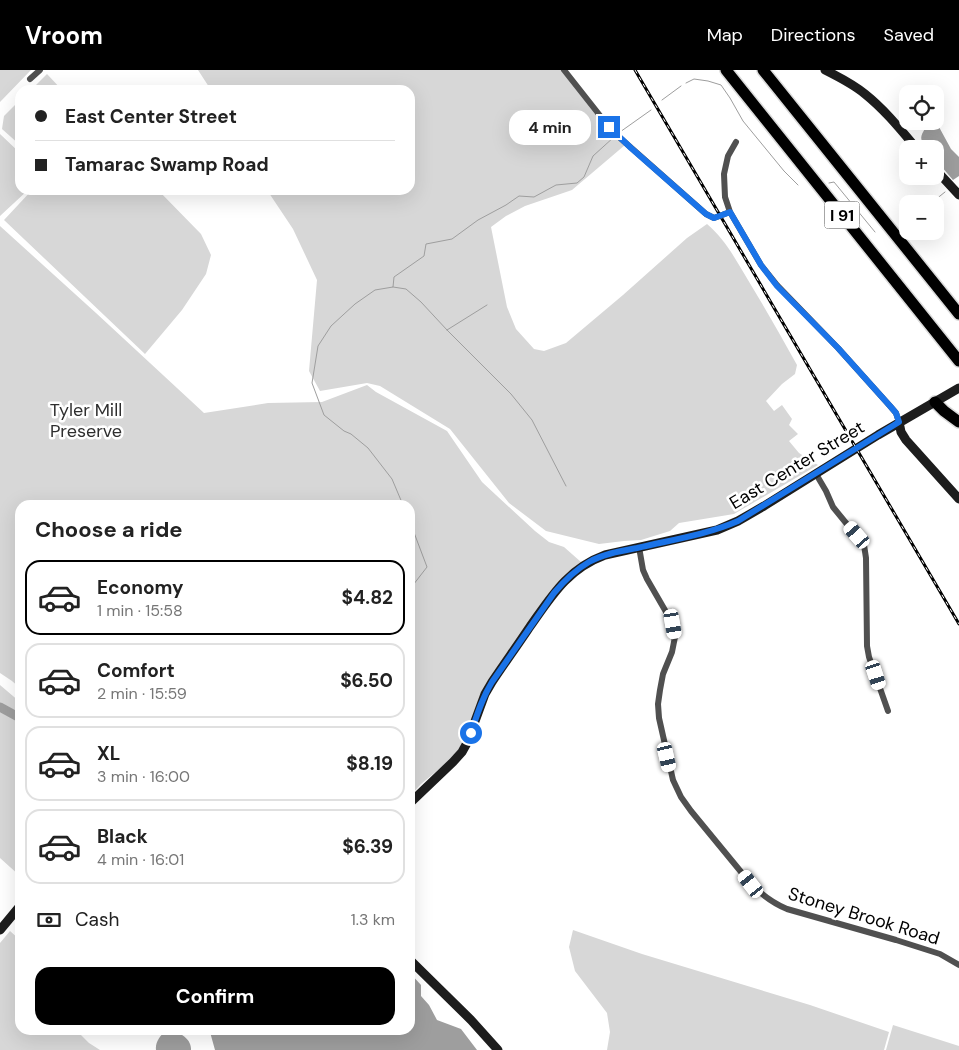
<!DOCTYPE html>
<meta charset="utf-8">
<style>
:root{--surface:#fff;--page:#f6f6f6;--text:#222;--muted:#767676;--line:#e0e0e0;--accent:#000}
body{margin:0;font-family:"DM Sans",sans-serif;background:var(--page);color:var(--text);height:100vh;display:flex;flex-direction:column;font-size:19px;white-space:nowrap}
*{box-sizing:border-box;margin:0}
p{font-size:16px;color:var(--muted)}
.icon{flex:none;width:28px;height:28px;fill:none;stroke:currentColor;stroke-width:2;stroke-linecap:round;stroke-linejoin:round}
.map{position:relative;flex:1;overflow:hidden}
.sheet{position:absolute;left:15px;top:430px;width:400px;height:535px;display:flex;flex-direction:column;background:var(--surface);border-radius:15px;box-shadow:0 5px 20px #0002}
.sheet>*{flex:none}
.hud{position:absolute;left:15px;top:15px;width:400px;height:110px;border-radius:15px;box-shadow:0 5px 20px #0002;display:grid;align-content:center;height:110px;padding:0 20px;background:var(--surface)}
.controls{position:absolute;left:899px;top:15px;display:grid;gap:10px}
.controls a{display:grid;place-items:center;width:45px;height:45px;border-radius:10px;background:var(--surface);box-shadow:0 5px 20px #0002;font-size:25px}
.end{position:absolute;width:22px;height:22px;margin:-11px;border:6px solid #1a73e8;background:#fff;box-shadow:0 0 0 2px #fff}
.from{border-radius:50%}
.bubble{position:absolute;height:35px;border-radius:15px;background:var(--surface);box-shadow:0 5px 20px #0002;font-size:16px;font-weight:700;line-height:35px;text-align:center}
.car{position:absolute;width:15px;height:30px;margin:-15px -8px;border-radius:6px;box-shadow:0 0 4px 1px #0007;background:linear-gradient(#fff 24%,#345 0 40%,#fff 0 76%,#345 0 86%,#fff 0)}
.hud b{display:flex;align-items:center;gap:18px;height:48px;font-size:19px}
.hud b+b{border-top:1px solid var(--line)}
.hud i{width:12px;height:12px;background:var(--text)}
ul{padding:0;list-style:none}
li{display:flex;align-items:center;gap:15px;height:75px;margin:0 10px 8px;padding:0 10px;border:2px solid var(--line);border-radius:15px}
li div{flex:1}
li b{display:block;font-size:19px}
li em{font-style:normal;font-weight:700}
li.selected{border-color:var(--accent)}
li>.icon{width:45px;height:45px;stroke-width:1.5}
h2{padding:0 20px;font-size:22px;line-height:60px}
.pay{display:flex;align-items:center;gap:12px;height:55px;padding:0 20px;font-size:19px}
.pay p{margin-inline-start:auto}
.cta{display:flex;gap:10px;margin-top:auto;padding:10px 20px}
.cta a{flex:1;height:58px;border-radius:15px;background:var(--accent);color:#fff;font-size:20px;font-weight:700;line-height:58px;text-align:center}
header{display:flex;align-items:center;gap:30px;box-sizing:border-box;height:70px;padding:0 25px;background:var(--accent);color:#fff}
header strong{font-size:24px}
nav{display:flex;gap:28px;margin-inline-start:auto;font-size:18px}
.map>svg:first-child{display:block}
.green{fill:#d7d7d7}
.water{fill:#9e9e9e}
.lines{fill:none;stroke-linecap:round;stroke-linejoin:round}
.stream{stroke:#9e9e9e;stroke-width:1}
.river{stroke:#9e9e9e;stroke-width:9}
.highway-casing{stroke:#dbdbdb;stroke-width:14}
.street{stroke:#505050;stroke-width:6}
.secondary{stroke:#1d1d1d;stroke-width:9}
.highway{stroke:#000;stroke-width:11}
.rail-casing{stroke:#000;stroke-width:3}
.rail{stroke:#fff;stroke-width:1;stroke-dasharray:4;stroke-linecap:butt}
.route{stroke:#1a73e8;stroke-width:6}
.labels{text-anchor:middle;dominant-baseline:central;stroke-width:5;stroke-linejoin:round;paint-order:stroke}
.shield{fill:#fff;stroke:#4c4c4c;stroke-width:1}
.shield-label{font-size:16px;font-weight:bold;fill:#000}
.park-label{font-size:18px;fill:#2e2e2e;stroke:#fff}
.street-label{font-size:18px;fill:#000;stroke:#fff}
</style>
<header>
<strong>Vroom</strong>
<nav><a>Map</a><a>Directions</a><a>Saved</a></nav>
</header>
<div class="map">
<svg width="959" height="980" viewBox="0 0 959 980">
<rect width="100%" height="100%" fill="#fff"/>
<path class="green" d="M0,0h31l-31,32z
M198,0h363l64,75 -53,45 -47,16 -19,10 -15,11 16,80 9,22 18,20 10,2 22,-8 57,-48 64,-57 20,-14c18,15 29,36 41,56 17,28 33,56 49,85l-2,9 -13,10 -16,17 8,10 8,-6 10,14 -3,6 9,9 -9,7 10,12 19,12 -84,49 -55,9 -9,8 -29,9 -17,1 -25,3 -53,-13 -37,-28 -59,-74 -70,-43 -13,-3 -47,8 -11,-20 8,-91 -24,-51 -26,-39h143v-100h-199z
M47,4l15,16h-31z
M20,30v45l-18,-16 2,-13z
M0,64l20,19v37h8l-28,26z
M32,120h126l43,44 10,21 -5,19 -24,36 -37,44 -141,-134z
M0,156l96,87 108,100 64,-10 54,-1 45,-17 9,7 71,39 35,51 53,49 14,11 15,5 17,15 -96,124 -20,54 -8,11 -8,10 -28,23 -11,12v-291h-390v183l-8,-7 -12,-8z
M0,615l20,17v174l-20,-18z
M573,860l69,24 168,51 79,27 -5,18h-277l3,-18 -3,-19 -32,-42 -6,-24z
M10,861l10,9v90h56l13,13 11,7h-100v-107z
M893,955l66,21v4h-73z"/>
<path class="water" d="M934,55l5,2 12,22 8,8v19l-6,4 -18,-21v-10h-8c-7,-10 -8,-11 -1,-22z
M410,903l11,12v11l8,9 8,15 24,9 16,21h-262l-5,-18 -11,-2h211z
M166,960c11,0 26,8 25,20h-35c-1,-8 4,-14 10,-20z"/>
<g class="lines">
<path class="stream" d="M686,13l8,-4 14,2 13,4 9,13 13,23 41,50 14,14
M662,30l19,-14
M620,62l31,-22
M829,113l5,-1 41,50
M930,134l15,-12
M901,156l7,-4
M393,217l13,2 15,13 26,28 64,64 21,26 34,66
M447,260l40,-25
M403,435l-11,-26 -24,-31 -17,-14 -7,-3 -20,-16 -12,-32 6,-37 13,-20 24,-22 20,-14 18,-3 1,-10 30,-21 2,-12 26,-5 26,-19 28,-15 13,-9 15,1 22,-12 21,-2 7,-6 9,-21 21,-19
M410,452l17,45 -17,22"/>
<path class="river" d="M0,637l20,11"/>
<g class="highway-casing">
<path id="highway" d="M726,0l233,291
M763,0l196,244
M935,332l9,9 15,11"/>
</g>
<path class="street" d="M564,0l45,57 10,10 87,77 8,4 16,-6
M30,9l10,-9
M736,72l-8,14 -4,18 1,23 5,15 31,53 16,20 61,63 52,58 6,7 3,9
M816,404l10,17 7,16 31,38 2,13 1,88 2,11 19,54
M639,477l4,23 4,9 26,45 2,13 -3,15 -9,22 -3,16 -2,14 1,14 14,62 8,17 10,14 60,73c11,11 21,19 36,25l109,31 44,14 19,11"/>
<path class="secondary" d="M825,0c14,7 28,14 40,24 20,16 36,36 52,55
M935,99l24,26
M899,352l2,10 5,8 53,59
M410,733l43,-41 9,-10 5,-9 18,-49 7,-12c12,-18 25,-36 37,-54 22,-31 38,-59 76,-73l112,-25 21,-9 26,-15 114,-71 81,-47
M0,860l20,-24
M410,890l61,60 27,30"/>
<use href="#highway" class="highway"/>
<g class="rail-casing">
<path id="rail" d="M635,0l324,554"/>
</g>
<use href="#rail" class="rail"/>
</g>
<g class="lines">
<path class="route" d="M471,663c6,-18 11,-35 21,-51l62,-89c10,-12 21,-23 35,-31 14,-8 32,-11 48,-14 33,-8 69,-13 101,-27l161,-99 -3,-9 -6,-7 -52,-58 -61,-62 -16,-21 -31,-53 -16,6 -8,-4 -75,-66 -22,-21"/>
</g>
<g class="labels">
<rect class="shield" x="824.5" y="131.5" width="35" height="27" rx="4"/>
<g class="shield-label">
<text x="842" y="145">I 91</text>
</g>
<g class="park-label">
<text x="86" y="340">Tyler Mill<tspan x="86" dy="21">Preserve</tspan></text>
</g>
<g class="street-label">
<text transform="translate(797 395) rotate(-31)">East Center Street</text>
<text transform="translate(864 846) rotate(17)">Stoney Brook Road</text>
</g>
</g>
</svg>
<div class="controls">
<a><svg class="icon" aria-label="locate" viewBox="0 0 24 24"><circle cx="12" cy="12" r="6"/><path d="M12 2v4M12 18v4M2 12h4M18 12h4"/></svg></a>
<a>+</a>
<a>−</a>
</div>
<i class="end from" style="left:471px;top:663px"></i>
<i class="end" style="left:609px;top:57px"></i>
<div class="bubble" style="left:509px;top:40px;width:82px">4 min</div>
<i class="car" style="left:857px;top:465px;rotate:319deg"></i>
<i class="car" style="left:673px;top:554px;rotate:170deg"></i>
<i class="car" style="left:876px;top:605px;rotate:162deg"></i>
<i class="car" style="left:667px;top:687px;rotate:167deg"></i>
<i class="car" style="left:751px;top:814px;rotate:322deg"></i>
<div class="hud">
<b><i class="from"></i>East Center Street</b>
<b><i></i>Tamarac Swamp Road</b>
</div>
<section class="sheet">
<h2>Choose a ride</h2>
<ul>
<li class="selected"><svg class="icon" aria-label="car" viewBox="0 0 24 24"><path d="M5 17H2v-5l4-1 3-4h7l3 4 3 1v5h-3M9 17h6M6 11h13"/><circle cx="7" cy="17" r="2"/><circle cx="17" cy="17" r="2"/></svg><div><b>Economy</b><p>1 min · 15:58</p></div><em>$4.82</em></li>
<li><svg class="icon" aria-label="car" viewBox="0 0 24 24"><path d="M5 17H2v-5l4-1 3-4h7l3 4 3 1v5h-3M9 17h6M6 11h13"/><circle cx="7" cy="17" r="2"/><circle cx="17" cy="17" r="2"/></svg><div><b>Comfort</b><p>2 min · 15:59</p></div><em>$6.50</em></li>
<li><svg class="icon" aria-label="car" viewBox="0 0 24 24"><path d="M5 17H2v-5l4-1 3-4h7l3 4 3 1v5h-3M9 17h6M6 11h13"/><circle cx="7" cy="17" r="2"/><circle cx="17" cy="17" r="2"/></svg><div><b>XL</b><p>3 min · 16:00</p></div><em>$8.19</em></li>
<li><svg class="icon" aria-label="car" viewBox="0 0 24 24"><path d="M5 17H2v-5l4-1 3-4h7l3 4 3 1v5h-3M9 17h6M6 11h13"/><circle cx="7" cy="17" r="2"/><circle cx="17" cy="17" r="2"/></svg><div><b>Black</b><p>4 min · 16:01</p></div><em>$6.39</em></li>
</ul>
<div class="pay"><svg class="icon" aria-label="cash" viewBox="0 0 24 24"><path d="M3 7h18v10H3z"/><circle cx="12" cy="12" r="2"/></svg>Cash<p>1.3 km</p></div>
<div class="cta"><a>Confirm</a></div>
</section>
</div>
